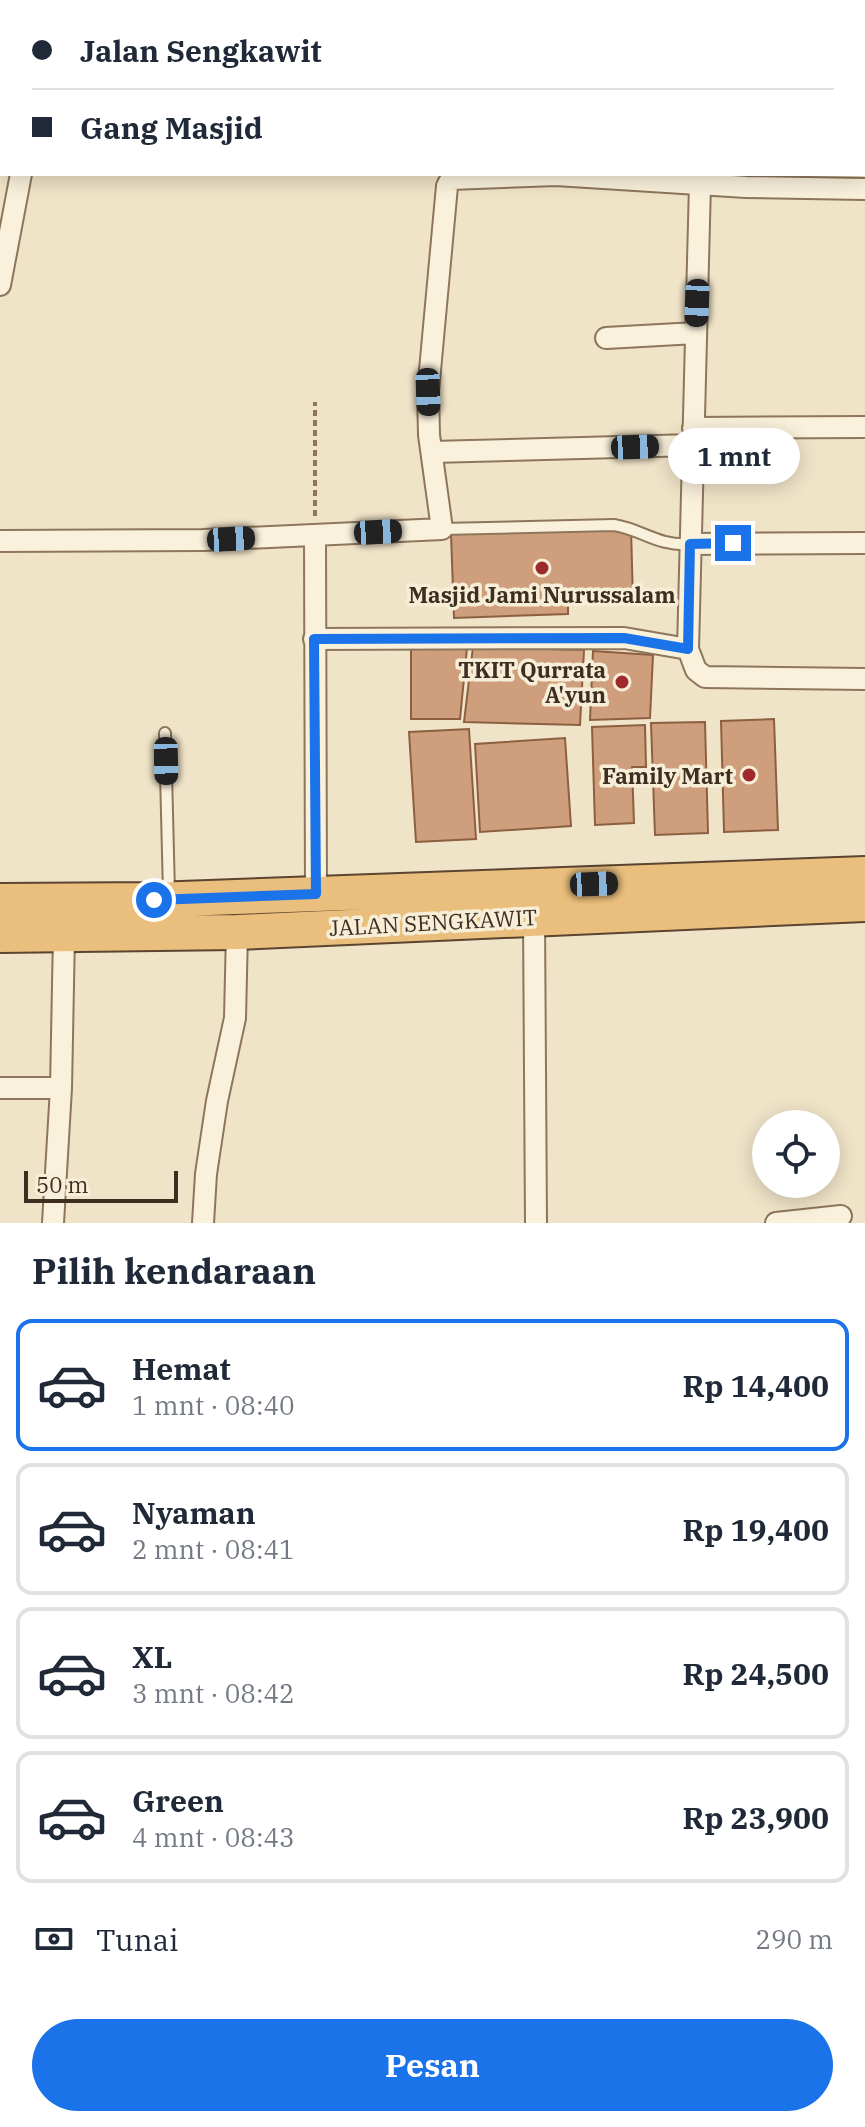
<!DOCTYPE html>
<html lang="id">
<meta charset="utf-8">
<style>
:root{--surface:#fff;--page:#f2f2f3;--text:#1f2937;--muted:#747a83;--line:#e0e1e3;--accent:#1a73e8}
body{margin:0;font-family:"IBM Plex Serif",serif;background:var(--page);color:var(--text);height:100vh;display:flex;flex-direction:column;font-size:30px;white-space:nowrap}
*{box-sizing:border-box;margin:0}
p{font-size:26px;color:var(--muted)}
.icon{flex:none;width:44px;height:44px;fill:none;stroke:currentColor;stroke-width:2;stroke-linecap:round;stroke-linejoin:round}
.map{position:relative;height:1223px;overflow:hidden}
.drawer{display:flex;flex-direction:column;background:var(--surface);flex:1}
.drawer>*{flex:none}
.banner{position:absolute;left:0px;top:0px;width:866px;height:176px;box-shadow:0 4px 20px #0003;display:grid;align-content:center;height:176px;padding:0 32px;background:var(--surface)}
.buttons{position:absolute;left:752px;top:1110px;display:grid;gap:16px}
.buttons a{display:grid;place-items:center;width:88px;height:88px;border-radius:50%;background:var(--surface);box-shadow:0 4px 20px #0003;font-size:40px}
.scale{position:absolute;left:24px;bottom:20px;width:154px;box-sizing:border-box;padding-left:8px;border:4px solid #3d2e20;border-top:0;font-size:22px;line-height:28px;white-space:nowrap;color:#3d2e20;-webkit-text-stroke:6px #f7eed8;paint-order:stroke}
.end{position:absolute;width:36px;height:36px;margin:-18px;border:10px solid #1a73e8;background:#fff;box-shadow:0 0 0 4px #fff}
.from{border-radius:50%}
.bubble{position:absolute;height:56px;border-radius:28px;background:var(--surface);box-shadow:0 4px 20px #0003;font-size:26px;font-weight:700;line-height:56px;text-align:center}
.car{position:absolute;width:24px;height:48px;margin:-24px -12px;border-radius:10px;box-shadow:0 0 6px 2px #0007;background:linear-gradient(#222 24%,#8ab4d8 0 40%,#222 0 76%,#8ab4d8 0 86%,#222 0)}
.banner b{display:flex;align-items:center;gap:28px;height:76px;font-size:30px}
.banner b+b{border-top:2px solid var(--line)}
.banner i{width:20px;height:20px;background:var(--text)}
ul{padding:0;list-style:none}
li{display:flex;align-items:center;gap:24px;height:132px;margin:0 16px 12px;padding:0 16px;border:4px solid var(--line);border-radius:16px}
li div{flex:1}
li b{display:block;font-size:30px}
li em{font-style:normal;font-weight:700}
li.current{border-color:var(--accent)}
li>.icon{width:72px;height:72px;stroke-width:1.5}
h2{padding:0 32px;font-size:36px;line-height:96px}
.pay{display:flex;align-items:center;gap:20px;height:88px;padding:0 32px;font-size:30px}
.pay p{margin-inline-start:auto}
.button{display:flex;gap:16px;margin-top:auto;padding:16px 32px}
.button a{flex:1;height:92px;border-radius:48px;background:var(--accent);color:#fff;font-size:32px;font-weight:700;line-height:92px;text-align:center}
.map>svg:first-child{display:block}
.building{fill:#cf9f7d;stroke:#8d5f41;stroke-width:2}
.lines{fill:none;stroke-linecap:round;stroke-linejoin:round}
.service-casing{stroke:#8d765c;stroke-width:14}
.minor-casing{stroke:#8d765c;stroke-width:24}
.trunk-casing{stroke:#5b4430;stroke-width:38}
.path{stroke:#8d765c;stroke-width:4;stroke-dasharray:6 4;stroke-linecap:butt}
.service{stroke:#faf1dc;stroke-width:10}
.minor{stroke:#faf1dc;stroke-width:20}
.trunk{stroke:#eabe7c;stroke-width:34}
.route{stroke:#1a73e8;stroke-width:10}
.poi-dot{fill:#9e2a2b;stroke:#f7eed8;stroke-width:3}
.labels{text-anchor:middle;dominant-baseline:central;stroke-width:7;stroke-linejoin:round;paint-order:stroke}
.poi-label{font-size:22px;font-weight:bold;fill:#3d2e20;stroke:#f7eed8;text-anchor:end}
.street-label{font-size:22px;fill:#3d2e20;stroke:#f7eed8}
</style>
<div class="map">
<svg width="865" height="1223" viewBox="0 0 865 1223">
<rect width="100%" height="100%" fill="#f0e4c8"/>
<path class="building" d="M631,528l2,73 -65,2v11l-114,4 -3,-84z
M411,646l56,2 -7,71h-49z
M473,647l111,3 -4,75 -116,-3z
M593,651l60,4 -3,63 -60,2z
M774,719l4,111 -54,2 -3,-111z
M705,722l3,111 -53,2 -4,-112z
M645,725l1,42h-14l2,56 -39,2 -3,-98z
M469,729l7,110 -60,3 -7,-110z
M565,738l6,88 -91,6 -5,-88z"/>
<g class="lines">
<g class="service-casing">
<path id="service" d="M442,529l172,-4c30,5 42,21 76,19
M165,733l4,160"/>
</g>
<g class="minor-casing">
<path id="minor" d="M52,2l1,-2
M729,2l14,-2
M0,285l21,-111
M606,338l90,-5
M693,428l172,-1
M432,452l261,-7
M315,535l1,359
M0,541l203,-1 239,-11 -13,-94 -1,-43 19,-206 4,-7 105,-4 190,12 119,2
M690,544l175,-1
M314,639l310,-1 64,11 8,21 9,7 160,2
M688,649l12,-465
M534,917l2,306
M0,1088h61
M53,1223l8,-135 3,-154
M203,1223l3,-49 11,-73 18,-83 2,-86
M776,1223l65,-7"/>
</g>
<g class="trunk-casing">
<path id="trunk" d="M0,901l154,-1 711,-26
M0,935l237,-3 628,-28"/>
</g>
<path class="path" d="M315,516v-114"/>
<use href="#service" class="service"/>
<use href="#minor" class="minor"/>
<use href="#trunk" class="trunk"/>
</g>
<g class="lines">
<path class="route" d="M154,900l162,-6 -2,-255 310,-1 64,11 2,-105 43,-1"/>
</g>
<g class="poi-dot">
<circle cx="542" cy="568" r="8"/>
<circle cx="622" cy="682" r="8"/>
<circle cx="749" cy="775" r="8"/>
</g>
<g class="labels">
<g class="poi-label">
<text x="542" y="594" text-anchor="middle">Masjid Jami Nurussalam</text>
<text x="606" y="669">TKIT Qurrata<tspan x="606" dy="25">A'yun</tspan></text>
<text x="733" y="775">Family Mart</text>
</g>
<g class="street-label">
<text transform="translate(433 922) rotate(-3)">JALAN SENGKAWIT</text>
</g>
</g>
</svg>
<div class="buttons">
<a><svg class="icon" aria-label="locate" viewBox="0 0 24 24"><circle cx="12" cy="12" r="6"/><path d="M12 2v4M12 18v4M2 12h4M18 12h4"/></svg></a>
</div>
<div class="scale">50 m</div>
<i class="end from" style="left:154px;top:900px"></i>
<i class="end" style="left:733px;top:543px"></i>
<div class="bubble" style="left:668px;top:428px;width:132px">1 mnt</div>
<i class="car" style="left:697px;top:303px;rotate:182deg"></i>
<i class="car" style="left:428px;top:392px;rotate:178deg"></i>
<i class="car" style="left:635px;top:447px;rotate:88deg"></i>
<i class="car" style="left:378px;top:532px;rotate:87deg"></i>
<i class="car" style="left:231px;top:539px;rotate:87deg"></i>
<i class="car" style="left:166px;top:761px;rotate:179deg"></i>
<i class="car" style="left:594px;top:884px;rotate:88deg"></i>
<div class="banner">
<b><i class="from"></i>Jalan Sengkawit</b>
<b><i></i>Gang Masjid</b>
</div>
</div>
<section class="drawer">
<h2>Pilih kendaraan</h2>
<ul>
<li class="current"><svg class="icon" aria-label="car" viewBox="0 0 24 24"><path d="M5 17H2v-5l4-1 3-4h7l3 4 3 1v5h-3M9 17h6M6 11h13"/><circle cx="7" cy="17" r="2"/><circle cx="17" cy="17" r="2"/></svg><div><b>Hemat</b><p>1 mnt · 08:40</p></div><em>Rp 14,400</em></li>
<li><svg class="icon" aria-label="car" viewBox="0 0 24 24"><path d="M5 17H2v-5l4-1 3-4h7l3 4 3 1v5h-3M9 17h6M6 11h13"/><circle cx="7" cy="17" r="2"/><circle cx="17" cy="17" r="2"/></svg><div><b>Nyaman</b><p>2 mnt · 08:41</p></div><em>Rp 19,400</em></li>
<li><svg class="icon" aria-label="car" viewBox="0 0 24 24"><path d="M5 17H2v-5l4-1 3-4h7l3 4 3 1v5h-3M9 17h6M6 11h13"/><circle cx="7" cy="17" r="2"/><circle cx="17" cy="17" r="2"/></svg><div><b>XL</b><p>3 mnt · 08:42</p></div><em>Rp 24,500</em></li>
<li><svg class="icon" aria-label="car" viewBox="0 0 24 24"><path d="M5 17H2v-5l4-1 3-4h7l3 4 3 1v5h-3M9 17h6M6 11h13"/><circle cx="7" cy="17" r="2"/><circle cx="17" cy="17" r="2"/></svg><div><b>Green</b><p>4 mnt · 08:43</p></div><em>Rp 23,900</em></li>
</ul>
<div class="pay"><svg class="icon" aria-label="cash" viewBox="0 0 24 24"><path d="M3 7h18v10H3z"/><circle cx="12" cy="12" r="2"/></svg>Tunai<p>290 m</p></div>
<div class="button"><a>Pesan</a></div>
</section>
